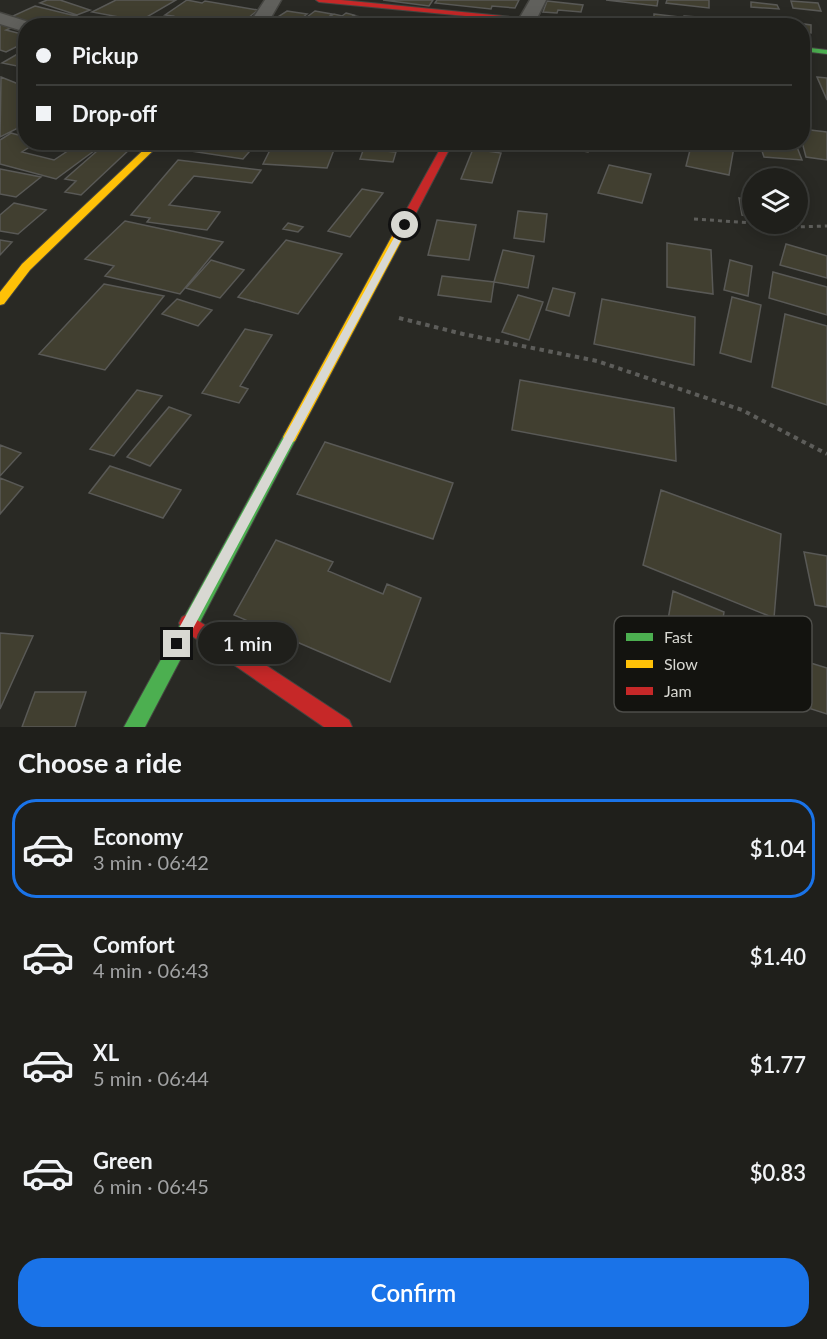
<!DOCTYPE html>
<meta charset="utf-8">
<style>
:root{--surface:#1f1f1b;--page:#2c2c28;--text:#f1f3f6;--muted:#a1a2a3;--line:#3c3d3a;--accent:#1a73e8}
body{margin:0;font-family:Lato,sans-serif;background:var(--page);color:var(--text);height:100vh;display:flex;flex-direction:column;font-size:22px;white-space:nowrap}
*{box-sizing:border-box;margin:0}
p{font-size:20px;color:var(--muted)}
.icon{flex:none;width:33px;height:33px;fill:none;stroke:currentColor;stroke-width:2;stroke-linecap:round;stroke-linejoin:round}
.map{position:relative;height:727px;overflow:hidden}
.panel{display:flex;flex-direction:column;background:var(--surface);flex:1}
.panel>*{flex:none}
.top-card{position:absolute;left:18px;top:18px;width:792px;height:132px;border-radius:24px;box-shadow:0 3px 15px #0003,0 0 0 2px var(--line);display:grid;align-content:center;height:132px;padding:0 18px;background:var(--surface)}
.tools{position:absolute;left:742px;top:168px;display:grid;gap:12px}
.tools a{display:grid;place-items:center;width:66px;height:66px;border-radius:50%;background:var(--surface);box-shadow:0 3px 15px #0003,0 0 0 2px var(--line);font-size:30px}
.end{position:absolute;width:27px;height:27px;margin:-14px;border:8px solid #d8d8d2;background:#111;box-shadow:0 0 0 3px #111}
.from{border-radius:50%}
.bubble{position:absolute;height:42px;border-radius:21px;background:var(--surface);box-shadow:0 3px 15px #0003,0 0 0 2px var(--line);font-size:20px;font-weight:600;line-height:42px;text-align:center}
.top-card b{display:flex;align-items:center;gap:21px;height:57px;font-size:22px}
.top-card b+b{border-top:2px solid var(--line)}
.top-card i{width:15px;height:15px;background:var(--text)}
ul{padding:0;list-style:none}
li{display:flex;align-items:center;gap:18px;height:99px;margin:0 12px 9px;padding:0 6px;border:3px solid transparent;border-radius:24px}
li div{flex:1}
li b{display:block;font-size:22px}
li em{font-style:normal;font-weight:600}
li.selected{border-color:var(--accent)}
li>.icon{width:54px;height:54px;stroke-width:1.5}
h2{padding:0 18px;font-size:27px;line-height:72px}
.button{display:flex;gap:12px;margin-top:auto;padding:12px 18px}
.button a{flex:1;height:69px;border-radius:24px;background:var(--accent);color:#fff;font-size:24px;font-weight:600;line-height:69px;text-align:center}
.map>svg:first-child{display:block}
.building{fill:#413f30;stroke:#595956;stroke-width:1.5}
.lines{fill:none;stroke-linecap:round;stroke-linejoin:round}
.street-casing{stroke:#454541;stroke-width:3}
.fast-casing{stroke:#454541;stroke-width:2}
.slow-casing{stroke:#454541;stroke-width:2}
.jam-casing{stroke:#454541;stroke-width:2}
.path-far1{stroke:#5d5d5a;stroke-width:3;stroke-dasharray:4 4;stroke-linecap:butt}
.path{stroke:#5d5d5a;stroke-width:4;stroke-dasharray:4.5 4.5;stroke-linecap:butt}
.street{fill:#60605c;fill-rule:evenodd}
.fast{fill:#4caf50;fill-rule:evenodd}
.slow{fill:#ffc107;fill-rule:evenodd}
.jam{fill:#c62828;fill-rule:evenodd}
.route{fill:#d8d8d2}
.key{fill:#13130f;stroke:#4e4e4a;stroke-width:1.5}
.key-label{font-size:16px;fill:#d8d8d2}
</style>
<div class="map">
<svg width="827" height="727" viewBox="0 0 827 727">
<rect width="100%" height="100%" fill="#292924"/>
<path class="building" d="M47,0h13l30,10 -13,5 -37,-12z
M116,0h60l-36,21 -48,-9z
M187,0l15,3 3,-2 53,9 -20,16h-48l-25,-4 8,-6 -8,-1z
M383,0h50l-4,6z
M437,0h82l-4,8 -23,-2 -1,3 -56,-6z
M606,0h52l-1,6z
M667,0h42v8l-43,-5z
M547,1l36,4 -2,7 -23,-2 -1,3 -14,-1z
M791,1l27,2 3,8 -28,-3z
M751,2l26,3 2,4 -28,-2z
M35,6l41,10 -21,10h-29l-22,-6z
M287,11l20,3 -10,8 -21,-4z
M315,11l17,3 -14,12 -19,-3z
M346,13l8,2 -15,11h-15l6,-5 -5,-1 9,-6 8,2z
M654,14l25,3v5l-25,-3z
M355,16l34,6 -5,4 -40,-1z
M684,16l27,2v7l-28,-3z
M86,19l29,6 -42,1z
M741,19l18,2 2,5h-18z
M392,20l37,6h-42z
M776,20l35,5v8l-9,-1v-6h-26z
M0,24l13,3 -7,3 20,5v7l-20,10 -6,-2z
M26,49v12l-9,5 -15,-3z
M1,77l25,10v37l-26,13z
M817,77l10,1v22z
M802,102l9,1v22l-9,-2z
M802,129l25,3v28l-21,-3 -4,-15z
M11,133l15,4v5h11l-15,10 32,8 18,-12 -21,-6h55l-50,37 -56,-15v-24z
M191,142h57l8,2 -13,15 -59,-9z
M274,142h63l-10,26 -64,-4z
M366,142h23l-3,9 10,1 -3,10 -33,-3z
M529,142h60l-1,10z
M692,142h22l20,5 -5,28 -43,-9z
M759,142h36l7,18 -38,-3z
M105,144l26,4 -50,47 -16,-3 11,-11 -11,-2z
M473,149l28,4 -9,30 -31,-4z
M178,160l83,10 -9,13 -58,-7 -25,29 51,7 -13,18 -60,-8 3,-4 -19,-3z
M609,165l42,9 -9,29 -44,-10z
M0,169l41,8 -25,20 -16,-3z
M362,189l21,4 -33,44 -22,-6z
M739,198l14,2v17l-11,-2z
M14,203l32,7 -28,24 -18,-3v-16z
M518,211l29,3 -3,28 -30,-4z
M437,220l39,5 -7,35 -41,-5z
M125,221l98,21 -43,52 -75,-18 9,-10 -29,-7z
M288,223l15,4 -5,5 -15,-3z
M0,240l12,2 -12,13z
M286,240l56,14 -44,60 -60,-17z
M667,243l44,7 2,44 -46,-7z
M786,244l41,12v22l-47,-13z
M503,250l31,6 -6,32 -34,-6z
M211,260l33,10 -24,28 -34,-10z
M730,260l22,6 -4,30 -24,-6z
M773,272l54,15v28l-58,-17z
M442,276l52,6 -3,20 -53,-7z
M104,284l60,12 -59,74 -66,-16z
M553,288l22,5 -6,23 -23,-6z
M518,295l25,7 -14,38 -27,-8z
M732,297l29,8 -10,57 -31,-9z
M177,299l35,11 -14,16 -36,-12z
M602,299l93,18 -1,48 -100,-21z
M785,314l42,12v79l-55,-18z
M245,329l27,6 -32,51 8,3 -9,14 -37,-10z
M520,380l154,28 2,53 -164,-31z
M137,390l25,6 -48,60 -24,-7z
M169,407l22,8 -41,51 -23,-9z
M325,442l128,41 -20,56 -136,-45z
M0,445l21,8 -21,23z
M110,466l71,24 -18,28 -74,-25z
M0,478l23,9 -23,27z
M661,490l120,44 -7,84 -131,-53z
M276,540l57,22 -5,9 55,23 4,-10 34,14 -31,84 -156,-67z
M804,552l23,4v51l-12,-2z
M673,591l51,21 -6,40 -52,-21z
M0,633l33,3 -33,73z
M775,652l52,16v46l-50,-16z
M35,692h51l-11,35h-53z"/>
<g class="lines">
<g class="street-casing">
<path id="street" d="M265,0h16l-15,26h-18z
M530,0h16l-13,26h-18z
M0,13l32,10 2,3h-8v6l-26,-8z"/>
</g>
<g class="fast-casing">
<path id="fast" d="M802,47l25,3v4l-25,-3z
M290,431l5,2 2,4 -152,290h-21l161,-294z"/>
</g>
<g class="slow-casing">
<path id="slow" d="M152,142h10l-132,128 -26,34 -4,1v-13l22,-28z
M398,233l6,3 -109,205 -5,2 -5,-2 -2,-4 2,-4 107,-197z"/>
</g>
<g class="jam-casing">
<path id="jam" d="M316,0h25l261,26h-32l-251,-24z
M444,142h9l-49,94 -2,2h-8l-2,-2z
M188,614l161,106 3,7h-28l-142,-98 -3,-6 3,-6z"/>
</g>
<path class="path-far1" d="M694,219l59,4
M761,224l32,3 34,-1"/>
<path class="path" d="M399,318l64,16 134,27 145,49 85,44"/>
<use href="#street" class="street"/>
<use href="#fast" class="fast"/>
<use href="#slow" class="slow"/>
<use href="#jam" class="jam"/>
</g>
<path class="route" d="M405,223l4,2 -227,424 -5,2 -4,-2 -2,-5 2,-5 228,-414z"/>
<rect x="614" y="616" width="198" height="96" rx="9" class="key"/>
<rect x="626" y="633" width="27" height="8" fill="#4caf50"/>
<rect x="626" y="660" width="27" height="8" fill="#ffc107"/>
<rect x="626" y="687" width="27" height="8" fill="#c62828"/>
<g class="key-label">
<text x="664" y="643">Fast</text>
<text x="664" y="670">Slow</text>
<text x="664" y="697">Jam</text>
</g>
</svg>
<div class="tools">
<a><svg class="icon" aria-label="layers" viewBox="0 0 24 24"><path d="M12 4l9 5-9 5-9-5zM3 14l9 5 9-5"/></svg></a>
</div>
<i class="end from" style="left:405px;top:225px"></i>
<i class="end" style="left:177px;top:644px"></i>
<div class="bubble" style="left:198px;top:622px;width:99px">1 min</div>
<div class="top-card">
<b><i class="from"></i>Pickup</b>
<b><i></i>Drop-off</b>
</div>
</div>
<section class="panel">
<h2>Choose a ride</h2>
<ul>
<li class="selected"><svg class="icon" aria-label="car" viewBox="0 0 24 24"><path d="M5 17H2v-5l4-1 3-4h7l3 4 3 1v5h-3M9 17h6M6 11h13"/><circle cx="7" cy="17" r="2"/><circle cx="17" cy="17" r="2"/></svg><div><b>Economy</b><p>3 min · 06:42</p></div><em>$1.04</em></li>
<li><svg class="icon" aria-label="car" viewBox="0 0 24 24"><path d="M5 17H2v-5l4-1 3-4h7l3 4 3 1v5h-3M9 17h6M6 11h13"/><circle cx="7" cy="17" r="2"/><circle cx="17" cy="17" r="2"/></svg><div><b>Comfort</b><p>4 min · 06:43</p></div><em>$1.40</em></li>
<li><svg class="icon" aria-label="car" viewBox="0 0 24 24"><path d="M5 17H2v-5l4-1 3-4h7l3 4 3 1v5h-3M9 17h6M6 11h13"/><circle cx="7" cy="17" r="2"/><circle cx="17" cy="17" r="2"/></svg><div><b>XL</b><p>5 min · 06:44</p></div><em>$1.77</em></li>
<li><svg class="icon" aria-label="car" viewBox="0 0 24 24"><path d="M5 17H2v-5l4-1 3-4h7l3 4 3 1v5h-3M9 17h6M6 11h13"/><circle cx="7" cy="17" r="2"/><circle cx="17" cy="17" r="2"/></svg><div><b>Green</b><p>6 min · 06:45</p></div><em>$0.83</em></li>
</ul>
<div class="button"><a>Confirm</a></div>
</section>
